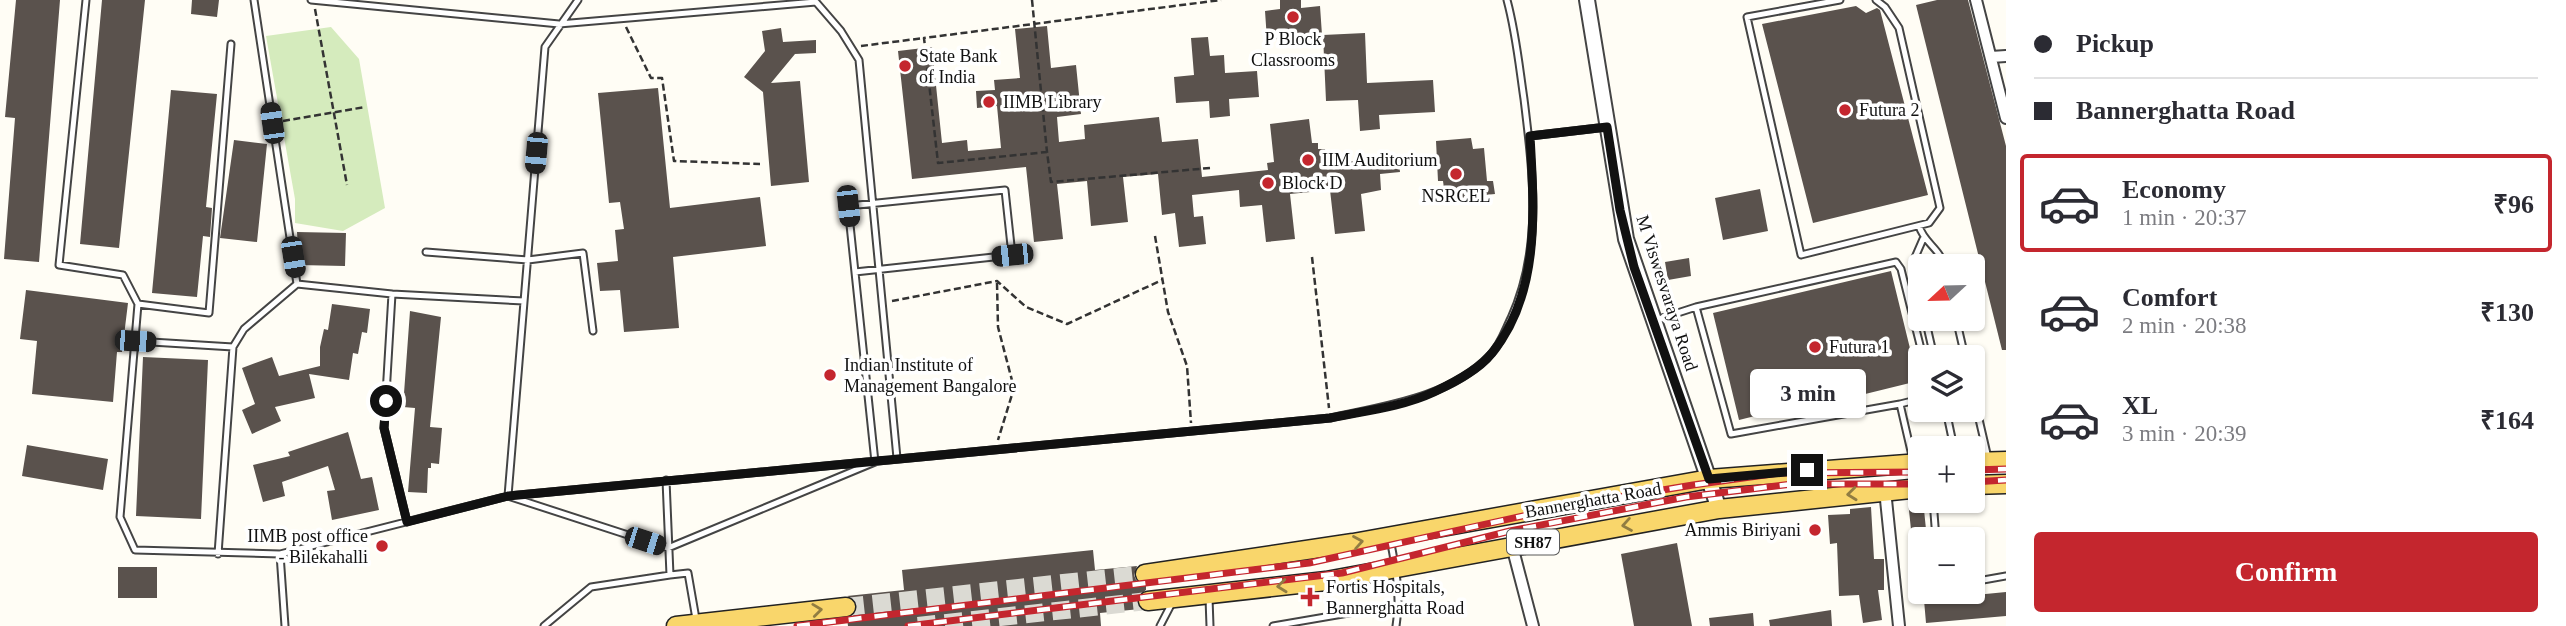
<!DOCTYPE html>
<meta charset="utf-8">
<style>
:root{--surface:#fff;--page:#f2f2f3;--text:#2b2b33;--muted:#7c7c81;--line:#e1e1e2;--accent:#c4262e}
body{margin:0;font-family:Georgia,serif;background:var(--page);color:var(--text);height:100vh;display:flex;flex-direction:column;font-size:26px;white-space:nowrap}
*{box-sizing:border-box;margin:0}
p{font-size:23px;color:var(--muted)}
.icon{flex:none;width:38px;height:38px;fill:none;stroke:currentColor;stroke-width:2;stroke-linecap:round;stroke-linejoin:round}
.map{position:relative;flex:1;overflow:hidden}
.side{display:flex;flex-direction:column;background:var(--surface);width:560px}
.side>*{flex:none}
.top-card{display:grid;align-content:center;height:154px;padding:0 28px;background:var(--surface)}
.needle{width:46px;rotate:248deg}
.fabs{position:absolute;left:1908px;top:254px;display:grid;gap:14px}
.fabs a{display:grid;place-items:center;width:77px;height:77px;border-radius:7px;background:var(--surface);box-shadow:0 2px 5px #0004;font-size:35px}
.end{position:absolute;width:32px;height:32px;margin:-16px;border:9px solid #111;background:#fff;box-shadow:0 0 0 4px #fff}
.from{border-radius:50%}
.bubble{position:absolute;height:49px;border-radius:7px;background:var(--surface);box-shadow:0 2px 5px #0004;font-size:23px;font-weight:700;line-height:49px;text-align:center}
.car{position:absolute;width:21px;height:42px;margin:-21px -10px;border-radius:9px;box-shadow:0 0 5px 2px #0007;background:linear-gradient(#222 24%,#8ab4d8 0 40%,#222 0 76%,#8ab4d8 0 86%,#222 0)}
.top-card b{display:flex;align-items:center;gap:24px;height:66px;font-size:26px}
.top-card b+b{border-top:2px solid var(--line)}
.top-card i{width:18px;height:18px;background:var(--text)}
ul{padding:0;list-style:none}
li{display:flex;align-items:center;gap:21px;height:98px;margin:0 14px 10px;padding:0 14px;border:4px solid transparent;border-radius:7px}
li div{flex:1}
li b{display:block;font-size:26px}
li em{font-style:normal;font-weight:700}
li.selected{border-color:var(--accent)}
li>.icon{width:63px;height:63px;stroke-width:1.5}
.button{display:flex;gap:14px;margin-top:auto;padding:14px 28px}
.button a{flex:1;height:80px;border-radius:7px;background:var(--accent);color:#fff;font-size:28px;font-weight:700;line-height:80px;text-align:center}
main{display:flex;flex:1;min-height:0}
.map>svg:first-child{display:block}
.green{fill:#d5ebbd}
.building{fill:#5a524d}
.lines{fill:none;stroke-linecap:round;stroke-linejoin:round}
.primary-tunnel{stroke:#dbdad3;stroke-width:18;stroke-dasharray:18 9;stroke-linecap:butt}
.service-casing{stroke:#444;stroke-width:9}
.minor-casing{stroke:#444;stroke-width:14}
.tertiary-casing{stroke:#444;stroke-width:18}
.primary-casing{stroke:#222;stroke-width:21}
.path{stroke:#333;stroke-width:2.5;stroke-dasharray:7 3.5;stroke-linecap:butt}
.service{stroke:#fff;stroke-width:5}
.minor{stroke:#fff;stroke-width:10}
.tertiary{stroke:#fff;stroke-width:14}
.primary{stroke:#f9d66b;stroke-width:18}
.rail-casing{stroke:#c4262e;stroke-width:7}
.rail{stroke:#fff;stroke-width:4.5;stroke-dasharray:13;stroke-linecap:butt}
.oneway{stroke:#917d42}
.route{stroke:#111;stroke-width:9}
.poi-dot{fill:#c4262e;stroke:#fff;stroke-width:2.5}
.labels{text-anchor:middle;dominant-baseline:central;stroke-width:7;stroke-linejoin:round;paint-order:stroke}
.shield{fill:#fff;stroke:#585858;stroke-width:2}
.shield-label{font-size:16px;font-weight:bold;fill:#111}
.poi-label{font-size:18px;fill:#111;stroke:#fff;text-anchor:start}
.street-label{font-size:18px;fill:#111;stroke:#fff}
</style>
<main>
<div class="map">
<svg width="2006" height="626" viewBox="0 0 2006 626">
<rect width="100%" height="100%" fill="#fffdf5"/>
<path class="green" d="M331,27l28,32 26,149 -42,23 -48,-8v-24l-29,-163z"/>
<path class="building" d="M16,0h44l-21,262 -35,-3 11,-141 -10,-1z
M102,0h43l-26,248 -39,-4z
M192,0h27l-2,17 -26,-3z
M1280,0h21v8l19,-2 2,29 -55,5 -2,-29 15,-2z
M1937,0h31l38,146v204h-4l-86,-345z
M1856,6l10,7 11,-5 3,2 48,185 -115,28 -51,-199z
M1047,26l4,42 25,-3 5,49 -24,3 2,25 26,-3 -1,-14 75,-8 3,25 36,-3 4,38 66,-7 -1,-7 7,-1 -4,-38 39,-5 3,24h6v6h7l2,15 71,-8 2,16 -20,2 1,16 -20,4 4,37 -30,3 -5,-44 -40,4 5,45 -29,3 -4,-37 -22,2 -1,-17 -47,5 2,22 9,-1 3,28 -27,3 -4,-34 -13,2 -4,-41 -35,3 5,45 -37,4 -4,-45 -30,3 6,55 -29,3 -8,-75 -114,12 -14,-128 34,-4 10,96 25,-3 1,11 33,-3 -4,-42 -20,2 -1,-17 19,-1 -1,-10 26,-2 -5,-49z
M781,28l2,14 33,-2v13l-21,1 -24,29 29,-2 9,101 -38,4 -8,-94 -19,-15 21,-26 -3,-20z
M1365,33l2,50 66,-3 2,32 -56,3 1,14 -20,2 -2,-31 -32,1 -3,-66z
M1208,37l2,19 14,-1 1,18 32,-2 2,26 -30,2 1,17 -20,2 -1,-17 -33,2 -2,-26 20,-2 -3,-37z
M658,88l12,120 90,-11 6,49 -93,11 6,71 -55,4 -4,-42 -20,1 -3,-28 21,-2 -3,-31 9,-1 -4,-27 -11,1 -11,-110z
M171,90l46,4 -11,113 6,1 -2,29 -7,-1 -6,61 -45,-4z
M1471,138l2,11 11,-1 3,33h6l2,13 -31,3 1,6 -13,1 -1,-9 -6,1 -2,-15h-5l-2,-40z
M234,140l33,4 -10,98 -37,-4z
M1760,189l8,42 -45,9 -8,-42z
M297,232l49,1 -1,33 -46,-1z
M1689,258l2,18 -23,4 -3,-18z
M1891,271l27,110 -65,16 2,8 -31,7 -22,4 -3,-11 -60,15 -26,-107z
M26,290l102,13 -6,49h-5l-4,50 -81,-8 5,-53 -17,-2z
M332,304l38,5 -3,24 -5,-1 -4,22 -5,-1 -4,27 -40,-6 6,24 -40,9 6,14 -29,13 -10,-24 13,-6 -13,-36 30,-11 7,19 41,-10v-19l4,-18 4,1z
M410,311l31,6 -11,110 12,1 -3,36 -8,-1v5h-3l-1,25 -19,-1 7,-84 -12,-1z
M143,357l65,3 -7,159 -65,-3z
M348,432l13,47 11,-2 7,33 -47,10 -5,-29 8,-1 -7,-24 -46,16 3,14 -22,6 -10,-37 37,-9 -2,-4z
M27,445l81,14 -5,31 -81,-14z
M1920,500h3l4,39h-15l-4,-38z
M1871,507l3,52h10v31h-6l4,30 -19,3 -4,-28 -20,1 -2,-53 -7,1 -2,-29 22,-1v-5z
M1677,543l15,83h-58l-13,-72z
M1093,550l2,20 42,-4 -3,9 2,5 10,5v5l-9,7 3,12 -40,4 1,13h-253l-1,-8 6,-2 4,-10 -2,-6 -8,-4 57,-6 -2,-20z
M118,567h39v31h-39z
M2006,592v24l-80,7 -2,-23z
M1831,610l1,16h-62l-1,-6z
M1753,613l1,13h-44l-1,-8z"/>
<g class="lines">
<path class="primary-tunnel" d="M846,607l299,-33
M918,626l230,-25"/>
<g class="service-casing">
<path id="service" d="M86,0l-27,265 64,10 15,29 -18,213 15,33 145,4
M254,0l43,284 95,10 -8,134 23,94
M311,0l248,24 257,-22 25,29 18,29 38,398
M578,0l-33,47 -37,449 160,52 207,-86 -27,-256 157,-16 7,65 -157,17
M1840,0l-93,17 54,238 128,-32 11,-15 -41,-180 -14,-21 -9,-7
M1530,136l77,-9
M1919,226c5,17 21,22 25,40
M426,252l102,8 55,-7 10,78
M1920,293l-7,-31 10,-23
M392,294l132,7
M138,304l71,9 22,-269
M1925,318l9,39
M1956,318l9,39
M1656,320l40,-13
M135,341l98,6 11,-18 53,-45
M1972,389l16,69
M1900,404l-169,30 -35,-127 200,-45 5,7 22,88
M1946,410l8,38
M1913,460l-13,-56 20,-5
M666,480l4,95 18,-2 8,46
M1933,500l3,39
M1390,539c6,29 11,58 6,87
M218,554l15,-207
M1972,582l34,-6
M1209,598l1,28
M285,626l-5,-72 228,-58 822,-78c54,-12 120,-20 160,-63 10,-9 15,-25 21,-37 32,-70 22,-145 13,-219 -5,-34 -8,-66 -17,-99
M544,626l47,-39 79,-12
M1160,626l13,-25
M1273,626l99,-17 27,1"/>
</g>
<g class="minor-casing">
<path id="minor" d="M1976,0l30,118
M1991,57l15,-1
M1885,490l14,136
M1512,546l21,80"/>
</g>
<g class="tertiary-casing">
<path id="tertiary" d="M1587,0l39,239 93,270"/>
</g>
<g class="primary-casing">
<path id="primary" d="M1972,462l34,-1
M1972,485l34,-1
M1145,574l208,-31 356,-64 211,-16
M1148,601l178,-20 393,-72 201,-21
M676,626l170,-19"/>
</g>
<path class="path" d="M1032,0l15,152
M315,9l32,176
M626,27l25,51h11l12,83 86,3
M861,46l63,-8
M283,121l82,-14
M1210,168l-159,14 -4,-30 -109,11 -14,-125 297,-38
M1155,236l13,76 19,54 4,57
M1312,257l17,151
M997,283l1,44 16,61 -16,52
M892,301l105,-20 29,26 41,17 95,-44"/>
<use href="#service" class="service"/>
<use href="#minor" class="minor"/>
<use href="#tertiary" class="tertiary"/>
<use href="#primary" class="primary"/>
<g class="rail-casing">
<path id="rail" d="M1972,470l34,-1
M1972,482l34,-2
M797,626l512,-63 268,-59 116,-19 86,-12 141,-1
M908,626l434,-53 168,-42 176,-34 106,-13h128"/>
</g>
<use href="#rail" class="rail"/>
</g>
<defs><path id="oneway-chevron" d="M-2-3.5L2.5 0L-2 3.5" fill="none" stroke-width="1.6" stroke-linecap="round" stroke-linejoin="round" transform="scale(1.75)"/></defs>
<g class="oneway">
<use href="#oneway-chevron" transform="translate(1852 494) rotate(174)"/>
<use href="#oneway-chevron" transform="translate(1627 525) rotate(170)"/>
<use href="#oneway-chevron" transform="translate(1358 542) rotate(-10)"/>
<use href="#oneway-chevron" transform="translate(1282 586) rotate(174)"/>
<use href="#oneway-chevron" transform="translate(817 610) rotate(-7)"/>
</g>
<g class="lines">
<path class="route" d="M386,401l-2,27 23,94 101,-26 822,-78c34,-7 72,-11 104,-26 19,-9 45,-22 58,-39 49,-60 42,-145 38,-217l77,-9 13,83 14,57 75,212 98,-9"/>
</g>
<g class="poi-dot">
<circle cx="1293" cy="17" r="7"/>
<circle cx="905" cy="66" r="7"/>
<circle cx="989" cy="102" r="7"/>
<circle cx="1845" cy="110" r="7"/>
<circle cx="1308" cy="160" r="7"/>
<circle cx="1456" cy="174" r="7"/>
<circle cx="1268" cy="183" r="7"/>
<circle cx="1815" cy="347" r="7"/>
<circle cx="830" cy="375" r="7"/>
<circle cx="1815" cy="530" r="7"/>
<circle cx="382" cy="546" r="7"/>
<path d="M1306.5 586.5h7v7h7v7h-7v7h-7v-7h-7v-7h7z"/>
</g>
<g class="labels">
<rect class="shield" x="1507" y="529.5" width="52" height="25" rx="5"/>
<g class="shield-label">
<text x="1533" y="542">SH87</text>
</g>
<g class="poi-label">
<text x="1293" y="39" text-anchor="middle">P Block<tspan x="1293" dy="21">Classrooms</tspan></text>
<text x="919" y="56">State Bank<tspan x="919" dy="21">of India</tspan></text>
<text x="1003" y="102">IIMB Library</text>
<text x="1859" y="110">Futura 2</text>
<text x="1322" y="160">IIM Auditorium</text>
<text x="1282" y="183">Block D</text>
<text x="1456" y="196" text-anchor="middle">NSRCEL</text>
<text x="1829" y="347">Futura 1</text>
<text x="844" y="365">Indian Institute of<tspan x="844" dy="21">Management Bangalore</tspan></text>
<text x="1801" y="530" text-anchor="end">Ammis Biriyani</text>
<text x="368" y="536" text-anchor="end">IIMB post office<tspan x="368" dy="21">- Bilekahalli</tspan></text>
<text x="1326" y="587">Fortis Hospitals,<tspan x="1326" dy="21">Bannerghatta Road</tspan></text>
</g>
<g class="street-label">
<text transform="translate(1667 293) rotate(72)">M Viswesvaraya Road</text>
<text transform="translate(1593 500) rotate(-10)">Bannerghatta Road</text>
</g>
</g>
</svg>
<div class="fabs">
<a><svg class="needle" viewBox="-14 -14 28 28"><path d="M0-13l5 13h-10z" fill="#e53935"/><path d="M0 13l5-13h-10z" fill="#7c7c81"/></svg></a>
<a><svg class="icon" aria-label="layers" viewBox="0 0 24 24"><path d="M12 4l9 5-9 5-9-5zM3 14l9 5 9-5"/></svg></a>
<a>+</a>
<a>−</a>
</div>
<i class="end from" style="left:386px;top:401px"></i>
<i class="end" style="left:1807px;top:470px"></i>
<div class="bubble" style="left:1750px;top:369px;width:116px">3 min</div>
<i class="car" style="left:272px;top:123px;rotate:352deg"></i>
<i class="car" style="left:536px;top:153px;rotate:185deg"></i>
<i class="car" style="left:848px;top:206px;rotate:174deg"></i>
<i class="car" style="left:1012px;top:255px;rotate:264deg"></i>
<i class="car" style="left:293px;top:257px;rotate:171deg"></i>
<i class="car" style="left:135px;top:341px;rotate:93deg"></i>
<i class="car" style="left:645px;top:541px;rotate:108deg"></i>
</div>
<section class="side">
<div class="top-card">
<b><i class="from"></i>Pickup</b>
<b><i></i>Bannerghatta Road</b>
</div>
<ul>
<li class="selected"><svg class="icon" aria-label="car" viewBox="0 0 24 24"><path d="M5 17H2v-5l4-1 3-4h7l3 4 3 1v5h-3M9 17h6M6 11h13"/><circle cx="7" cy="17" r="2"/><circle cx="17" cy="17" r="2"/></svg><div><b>Economy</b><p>1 min · 20:37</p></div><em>₹96</em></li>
<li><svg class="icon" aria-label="car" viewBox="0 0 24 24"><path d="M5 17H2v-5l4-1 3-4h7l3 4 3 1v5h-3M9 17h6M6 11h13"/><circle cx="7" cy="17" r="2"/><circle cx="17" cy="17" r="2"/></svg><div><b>Comfort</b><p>2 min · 20:38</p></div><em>₹130</em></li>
<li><svg class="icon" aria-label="car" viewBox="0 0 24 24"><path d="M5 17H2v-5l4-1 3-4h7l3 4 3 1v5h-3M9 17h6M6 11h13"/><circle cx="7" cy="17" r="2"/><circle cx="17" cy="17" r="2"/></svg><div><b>XL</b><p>3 min · 20:39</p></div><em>₹164</em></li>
</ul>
<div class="button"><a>Confirm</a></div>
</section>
</main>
